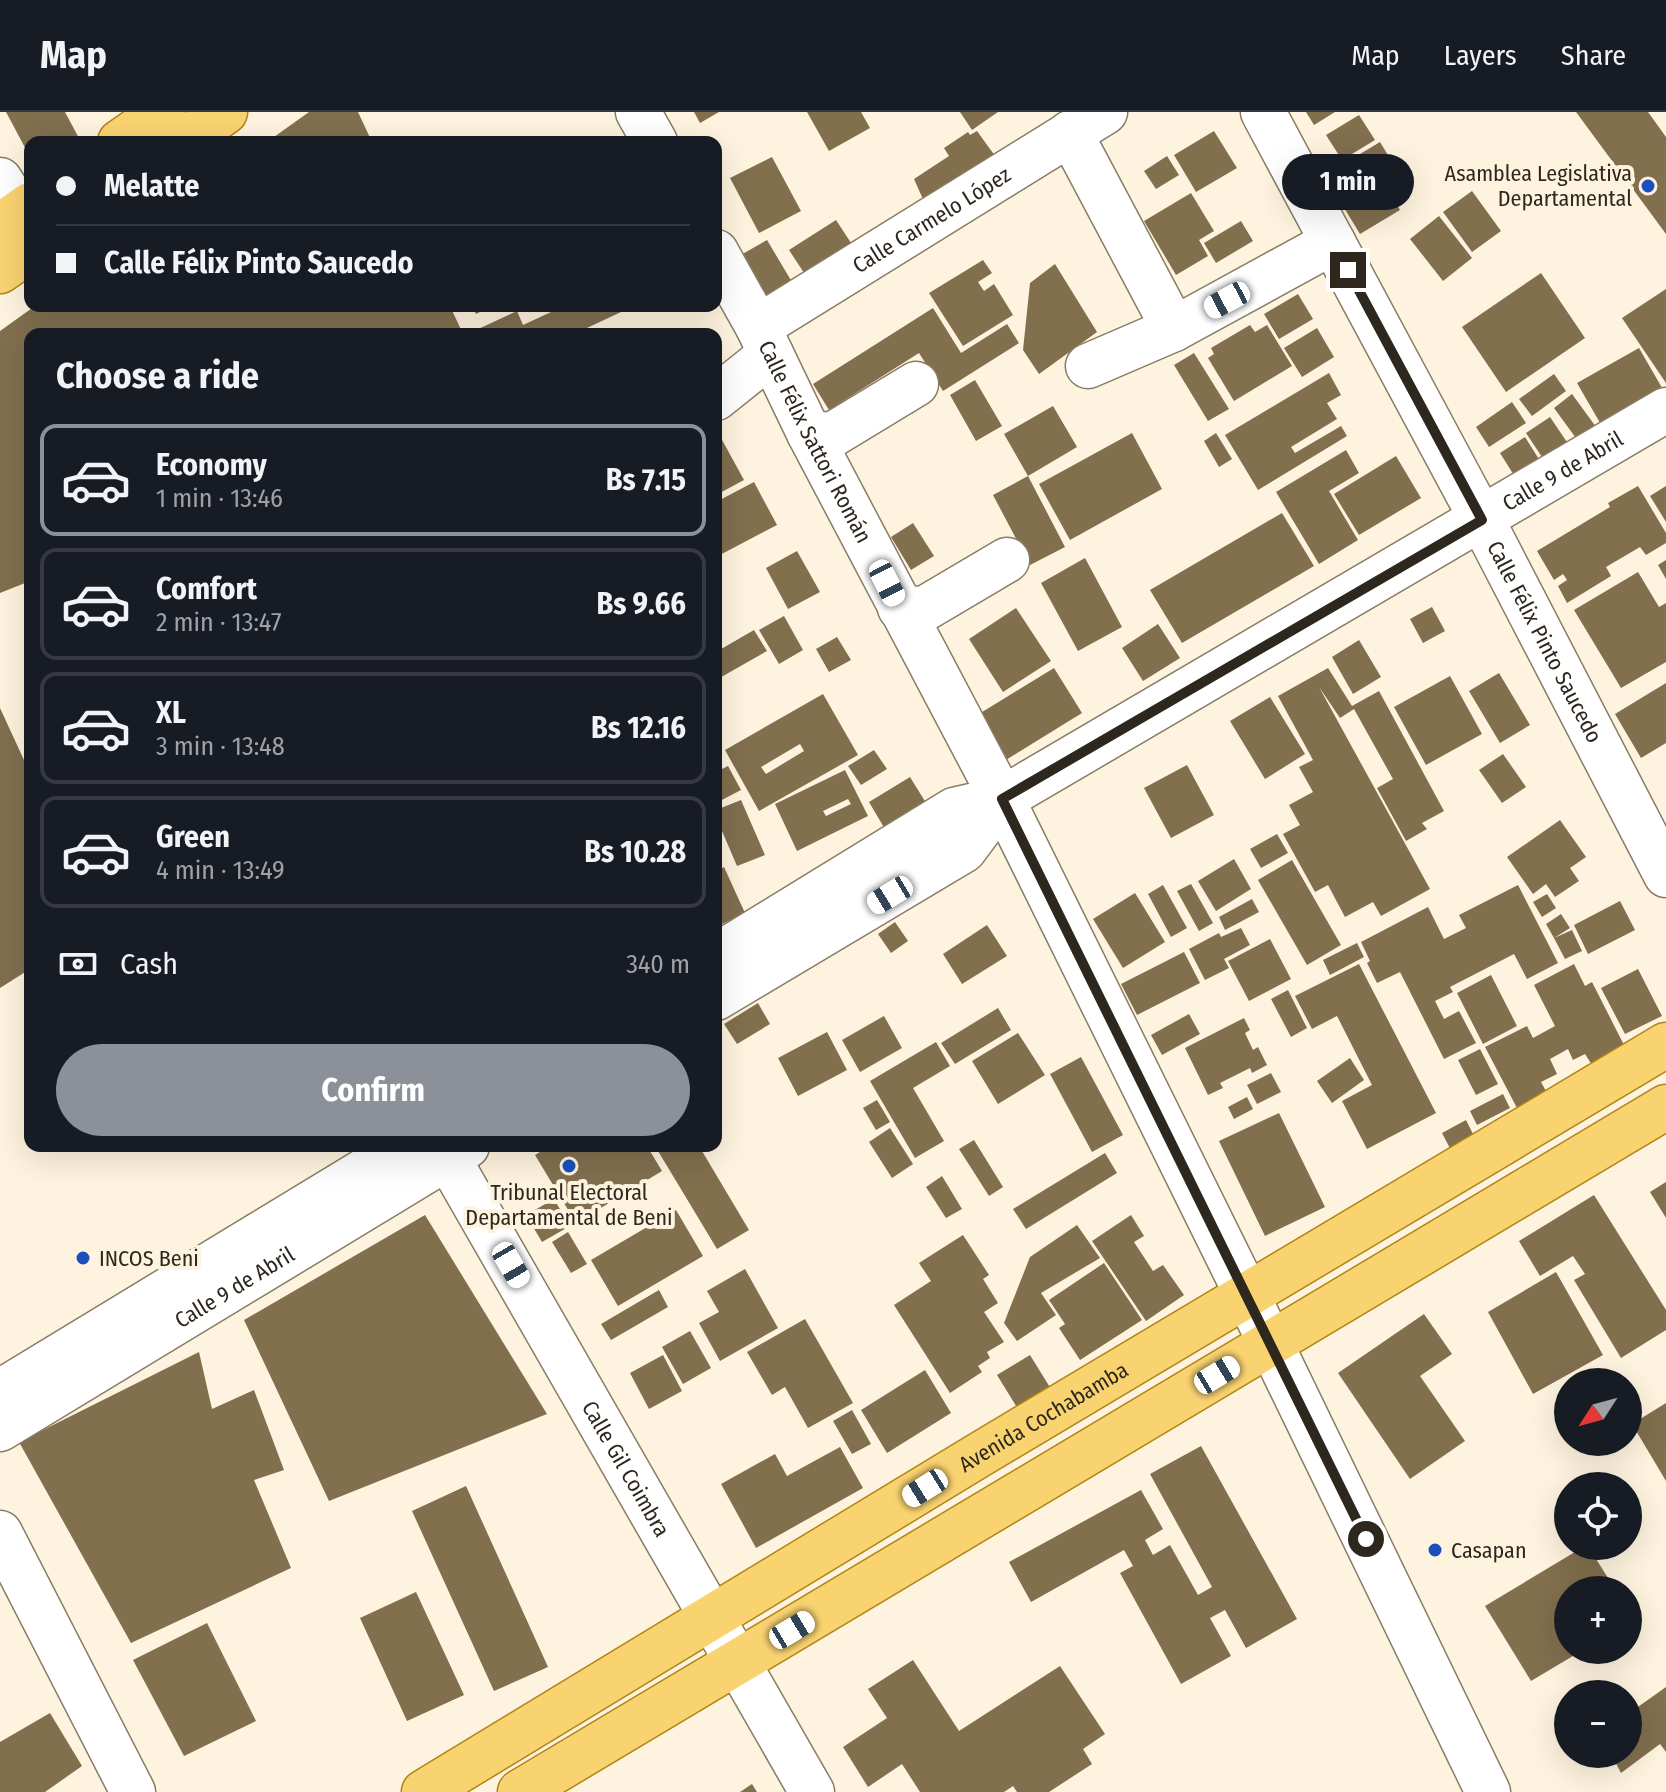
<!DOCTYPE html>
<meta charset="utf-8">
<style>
:root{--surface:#171b24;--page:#20242c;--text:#f1f3f6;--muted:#9ea1a6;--line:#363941;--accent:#8c9099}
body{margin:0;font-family:"Fira Sans Condensed",sans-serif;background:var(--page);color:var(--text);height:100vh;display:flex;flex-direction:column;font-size:30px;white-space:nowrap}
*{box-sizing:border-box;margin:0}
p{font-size:26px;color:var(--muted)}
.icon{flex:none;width:44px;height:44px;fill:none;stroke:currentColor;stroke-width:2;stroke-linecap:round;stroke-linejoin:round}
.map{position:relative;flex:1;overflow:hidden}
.sheet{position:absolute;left:24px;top:216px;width:698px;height:824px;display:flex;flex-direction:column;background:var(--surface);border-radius:16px;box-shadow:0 8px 32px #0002}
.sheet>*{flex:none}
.hud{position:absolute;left:24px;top:24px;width:698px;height:176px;border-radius:16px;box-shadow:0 8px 32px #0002;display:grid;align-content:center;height:176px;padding:0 32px;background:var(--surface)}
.needle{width:52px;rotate:234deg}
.fabs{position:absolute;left:1554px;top:1256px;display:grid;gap:16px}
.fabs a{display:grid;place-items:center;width:88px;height:88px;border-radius:50%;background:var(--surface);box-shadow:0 8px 32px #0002;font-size:40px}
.end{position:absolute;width:36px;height:36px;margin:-18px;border:10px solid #2d271e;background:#fff;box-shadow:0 0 0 4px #fff}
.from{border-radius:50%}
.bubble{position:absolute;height:56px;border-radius:28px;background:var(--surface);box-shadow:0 8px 32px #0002;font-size:26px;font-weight:700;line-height:56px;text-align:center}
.car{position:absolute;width:24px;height:48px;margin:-24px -12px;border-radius:10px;box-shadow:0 0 6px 2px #0007;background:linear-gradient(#fff 24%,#345 0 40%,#fff 0 76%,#345 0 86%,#fff 0)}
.hud b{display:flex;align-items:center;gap:28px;height:76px;font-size:30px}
.hud b+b{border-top:2px solid var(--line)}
.hud i{width:20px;height:20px;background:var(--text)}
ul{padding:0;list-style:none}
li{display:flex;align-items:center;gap:24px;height:112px;margin:0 16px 12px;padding:0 16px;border:4px solid var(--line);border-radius:16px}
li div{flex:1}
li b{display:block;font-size:30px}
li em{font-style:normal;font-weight:700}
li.current{border-color:var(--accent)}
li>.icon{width:72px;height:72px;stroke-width:1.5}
h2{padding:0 32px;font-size:36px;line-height:96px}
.pay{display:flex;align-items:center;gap:20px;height:88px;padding:0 32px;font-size:30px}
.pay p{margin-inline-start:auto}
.action{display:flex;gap:16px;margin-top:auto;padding:16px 32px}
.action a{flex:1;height:92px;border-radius:48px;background:var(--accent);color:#fff;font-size:32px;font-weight:700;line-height:92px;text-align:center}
header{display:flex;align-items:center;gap:48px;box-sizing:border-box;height:112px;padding:0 40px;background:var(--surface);border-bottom:2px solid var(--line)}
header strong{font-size:38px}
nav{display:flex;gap:44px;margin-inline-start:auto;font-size:28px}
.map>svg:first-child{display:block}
.building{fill:#816f4e;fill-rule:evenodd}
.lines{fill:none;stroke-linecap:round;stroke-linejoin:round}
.minor-casing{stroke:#897c65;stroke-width:47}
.major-casing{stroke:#b08416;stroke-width:47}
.minor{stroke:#fff;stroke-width:44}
.major{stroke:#fad371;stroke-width:44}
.route{stroke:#2d271e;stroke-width:10}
.poi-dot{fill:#1a4fbc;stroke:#fef3de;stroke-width:3}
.labels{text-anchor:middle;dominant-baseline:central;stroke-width:8;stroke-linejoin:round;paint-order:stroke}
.poi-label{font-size:22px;fill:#2d271e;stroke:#fef3de;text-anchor:start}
.street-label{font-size:22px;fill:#2d271e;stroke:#fef3de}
</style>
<header>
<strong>Map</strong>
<nav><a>Map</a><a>Layers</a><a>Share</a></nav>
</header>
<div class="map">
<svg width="1666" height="1680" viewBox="0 0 1666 1680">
<rect width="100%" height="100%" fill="#fef3de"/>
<path class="building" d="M6,0h59l16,30h-51v15z
M309,0h49l14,30h-105z
M694,0h25l-19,11z
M807,0h54l9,16 -41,23z
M960,0h38l-26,18z
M1306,0h29l-21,13z
M1576,0h72l18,25v97z
M1359,3l16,25 -33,20 -16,-25z
M977,19l21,29 -72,46 -12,-27 35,-23 -5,-8 24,-16 2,3z
M1214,19l23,37 -41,24 -22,-37z
M1380,30l20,33 -15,10 15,25 -40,24 -28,-46 21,-12 -8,-13z
M1167,44l12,19 -23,14 -12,-18z
M772,45l29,54 -42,22 -29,-55z
M1472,79l29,40 -29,21 -29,-40z
M1191,81l23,38 -15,9 9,16 -32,19 -32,-54z
M1439,104l33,42 -29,23 -33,-42z
M836,108l21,32 -47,30 -21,-32z
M1241,109l12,20 -37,22 -12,-20z
M767,128l28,47 -29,16 -27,-47z
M983,148l9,13 -14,9 6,9 10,-7 19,31 -50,31 -34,-53z
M1055,152l42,68 -58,42 -16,-24 7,-67z
M1541,161l44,65 -79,54 -44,-65z
M1666,177v94l-44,-65z
M1298,182l15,25 -34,20 -15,-25z
M35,194h415l13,28h-433v247l-30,12v-262z
M472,194h20l-16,8z
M564,194h70l-60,28h-98l-2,-3 43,-20 6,14z
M933,196l28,45 46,-29 12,19 -76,48 -24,-38 -90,57 -16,-26z
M1250,213l5,7 12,-7 25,41 -58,35 -26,-43 6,-4 -3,-6z
M1317,216l17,29 -32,20 -18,-29z
M1639,236l26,45 -62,35 -26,-45z
M1194,241l35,56 -21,12 -34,-56z
M1329,261l12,22 -14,8 10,16 -46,28 4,6 46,-27 6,10 -89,54 -33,-55z
M1554,262l12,17 -34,25 -13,-17z
M975,268l27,46 -26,15 -26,-46z
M1572,282l27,37 -18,14 -27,-37z
M1512,290l14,21 -37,24 -13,-20z
M1053,294l24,41 -49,29 -24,-42z
M1550,305l25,37 -25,15 -24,-36z
M1132,321l30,56 -92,51 -31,-56z
M1216,321l16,26 -13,8 -15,-26z
M1525,325l22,35 -25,16 -22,-35z
M721,326l23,42 -28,15v-55z
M1346,338l13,23 -30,18 29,49 -39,24 -43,-72z
M1396,344l25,42 -62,37 -25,-41z
M1028,364l37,71 -35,18 -37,-70z
M754,370l23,43 -61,32v-55z
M1638,374l28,47v10l-20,12 -6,-8 -34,20 5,9 -44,27 -9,-17 9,-6 -4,-6 -9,6 -17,-29 73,-44 -2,-4z
M1666,374v36l-16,-26z
M1282,401l32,53 -132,77 -32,-53z
M913,411l21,33 -23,14 -20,-33z
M797,439l23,41 -32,17 -22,-41z
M1085,446l37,69 -44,24 -37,-68z
M1666,448v19l-8,-14z
M1638,460l21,35 7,-4v59l-45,26 -47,-78z
M1432,495l13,24 -22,12 -13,-24z
M1016,496l35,53 -48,31 -34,-53z
M784,504l19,34 -24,14 -20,-34z
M1158,512l22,34 -37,23 -21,-33z
M754,518l13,21 -51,29v-28z
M837,525l14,23 -22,12 -13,-23z
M1359,528l22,37 -28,17 -21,-37z
M1054,556l28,45 -81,50 -27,-46z
M1328,556l24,38 27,-15 65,120 -22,12 5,6 -21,12 -29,-53 16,-9 -39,-70 -14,9 -21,-31 111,202 -49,27 -8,-14 -28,15 -17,-32 -13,7 -32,-58 17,-9 -11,-20 24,-13 -14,-25 14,-7 -35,-64z
M1499,561l31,52 -30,18 -31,-52z
M1450,564l32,58 -56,31 -32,-58z
M1666,571v60l-25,15 -26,-44z
M823,582l35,61 -99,56 -34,-61zM800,632l4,7 -38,23 -5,-7z
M1270,585l35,57 -40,25 -35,-58z
M0,596l30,65v196l-30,19z
M874,638l13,19 -26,16 -13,-19z
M1503,642l23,33 -24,16 -23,-33z
M1187,653l27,50 -43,23 -27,-50z
M728,654l13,24 -25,13v-31z
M845,658l23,46 -71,35 -22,-47zM848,687l3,5 -25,12 -3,-5z
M910,665l21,34 -42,25 -20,-34z
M741,688l24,55 -28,11 -21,-49v-7z
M1560,708l26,37 -16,11 9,13 -24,16 -9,-13 -13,10 -26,-37z
M1277,722l11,19 -27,15 -11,-19z
M1234,747l17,30 -35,22 -18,-30z
M1292,748l49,85 -34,20 -49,-85z
M724,755l21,46 -29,14v-56z
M1191,772l22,39 -14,8 -22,-40z
M1163,773l24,43 -16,9 -23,-43z
M1518,773l40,78 -31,16 -13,-25 -64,33 3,5 -18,9 9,18 15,-8 17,32 -32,16 -44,-87 -23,11 -10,-20 3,-2 -9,-19 67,-35 16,32 22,-11 -7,-13z
M1135,781l30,49 -42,26 -30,-49z
M1547,782l9,14 -14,9 -9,-15z
M1252,787l7,13 -34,18 -6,-13z
M1620,789l15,29 -47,24 -14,-29z
M1561,802l9,14 -16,10 -8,-14z
M895,810l13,19 -17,12 -13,-19z
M987,813l20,31 -45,28 -19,-30z
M1241,816l9,17 -26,14 5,9 -24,12 -16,-31 30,-16 2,4z
M1572,818l10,21 -17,8 -11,-21z
M1270,827l21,40 -42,22 -21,-40z
M1357,831l7,14 -34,18 -7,-15z
M1184,840l16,31 -63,32 -16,-31z
M1359,852l77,149 -69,36 -25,-48 30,-16 -35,-69 -25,13 -17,-33z
M1574,852l11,22 7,-4 33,65 -33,18 -7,-11 -12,6 -5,-11 -18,10 7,15 -16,8 6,11 -30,15 -32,-61 42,-21 6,12 22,-12 -21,-41z
M1638,857l24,47 -37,18 -24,-46z
M1491,863l26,51 -34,18 -26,-51z
M1288,878l19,38 -16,9 -20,-38z
M758,891l12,21 -33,20 -13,-20z
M998,896l13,22 -56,34 -14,-21z
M1189,902l11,20 -38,21 -11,-20z
M884,904l18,32 -42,24 -18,-32z
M1244,906l6,12 -5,3 8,17 5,-3 9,18 -15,8 -2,-5 -30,15 3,5 -15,7 -23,-47z
M827,920l20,38 -49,26 -20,-38z
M1018,921l27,42 -47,29 -26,-43z
M936,930l14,24 -37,22 31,53 -29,17 -45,-77z
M1480,937l18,35 -22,11 -18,-35z
M1081,945l42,78 -31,17 -42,-78z
M1350,946l14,22 -32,23 -15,-22z
M1271,961l10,19 -24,12 -10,-19z
M1503,982l7,14 -33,17 -7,-14z
M1247,985l6,12 -19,10 -6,-12z
M877,988l13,22 -14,8 -13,-22z
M1279,1001l46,94 -60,29 -46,-95z
M1466,1008l12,24 -24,12 -12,-23z
M890,1016l23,36 -21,14 -23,-36z
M974,1028l29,47 -14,9 -30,-47z
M550,1034h97l15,25 -86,52 -41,-68z
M655,1034h44l50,84 -32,19z
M1105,1041l12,20 -91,56 -13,-20z
M942,1064l20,33 -16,9 -20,-31z
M1666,1070v36l-16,-26z
M1594,1083l72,115v20l-45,28 -47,-78 11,-6 -12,-18 -33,20 -21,-35z
M554,1087l16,27 -28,16 -16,-27z
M676,1098l27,46 -85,50 -27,-46z
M425,1103l122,199 -218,87 -85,-181z
M1131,1103l13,21 -10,6 19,29 10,-6 21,30 -38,26 -54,-80z
M1077,1113l23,33 -59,35 15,22 -39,26 -13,-18 26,-66z
M568,1120l19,32 -16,9 -19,-31z
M963,1123l26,40 -6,4 15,24 -14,9 20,30 -17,10 3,6 -12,8 4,6 -32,21 -56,-88 37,-24 -12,-18z
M1104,1151l38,57 -62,40 -21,-32 6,-4 -16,-24z
M745,1157l33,59 -58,33 -21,-38 20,-11 -12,-21z
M1556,1160l47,83 -70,39 -45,-82z
M659,1178l9,17 -57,33 -10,-16z
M1424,1202l28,40 -32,22 45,65 -55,38 -72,-106z
M805,1207l48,84 -45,25 -23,-41 -13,8 -25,-43z
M690,1219l21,37 -28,16 -21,-37z
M199,1240l13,57 42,-19 30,80 -30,10 37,88 -160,75 -112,-201z
M663,1243l19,36 -33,18 -19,-36z
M1030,1243l21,34 -33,20 -21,-34z
M925,1258l26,43 -64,40 -26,-43z
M1666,1291v78l-34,-57z
M852,1298l19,34 -19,10 -19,-33z
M1201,1334l96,173 -51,29 -21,-38 -15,8 21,38 -50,28 -61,-111 13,-7 -9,-16 -93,52 -22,-40 132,-72 22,39 -18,11 8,15 17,-10 28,50 14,-8 -62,-113z
M840,1335l23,41 -107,60 -35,-64 54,-30 12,22z
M466,1374l82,181 -54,24 -82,-180z
M1585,1434h3l20,32 -13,8 3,4h-30v60h15l-52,31 -46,-75z
M416,1480l48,103 -57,26 -47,-103z
M207,1511l49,98 -72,35 -51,-96z
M913,1548l46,71 101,-65 45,68 -22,15 9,15 -43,28h-32l-4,-6 -9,6h-84l-18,-28 -34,23 -25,-40 44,-29 -19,-29z
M1666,1575v65l-6,-8 -39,29 -10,-19h17v-40z
M50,1601l32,53 -37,26h-45v-50z
M752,1672l5,8h-17z"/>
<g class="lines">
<g class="minor-casing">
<g id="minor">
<path d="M638,0l17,30"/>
<path id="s1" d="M1263,0l219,408 184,355"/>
<path d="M1070,21l104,196 -86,37"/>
<path d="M0,68l30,47"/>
<path id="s2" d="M716,140l42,75 51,106 193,366 245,496 241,497"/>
<path id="s3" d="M758,215l347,-215"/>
<path d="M1174,217l159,-87"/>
<path d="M716,286l55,-44"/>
<path d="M809,321l23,2 84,-51"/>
<path d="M900,496l24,1 83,-49"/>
<path id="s4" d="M716,844l238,-146 48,-11 664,-389"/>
<path d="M716,886l248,-148 38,-51"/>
<path id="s5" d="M441,1034l371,646"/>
<path d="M0,1280l405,-246"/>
<path id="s6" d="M0,1317l467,-283"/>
<path d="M0,1421l133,259"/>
</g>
</g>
<g class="major-casing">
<g id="major">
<path d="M120,30l43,-30"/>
<path d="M182,30l43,-30"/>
<path d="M0,114l30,-21"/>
<path d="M0,159l30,-21"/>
<path id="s7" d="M424,1680l555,-337 687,-410"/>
<path d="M520,1680l1146,-685"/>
</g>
</g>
<use href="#minor" class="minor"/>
<use href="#major" class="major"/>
</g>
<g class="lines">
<path class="route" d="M1348,158l134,250 -480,279 364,740"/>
</g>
<g class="poi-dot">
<circle cx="1648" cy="74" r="8"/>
<circle cx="569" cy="1054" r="8"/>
<circle cx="83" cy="1146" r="8"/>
<circle cx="1435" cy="1438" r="8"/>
</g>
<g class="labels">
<g class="poi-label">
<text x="1632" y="61" text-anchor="end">Asamblea Legislativa<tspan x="1632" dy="25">Departamental</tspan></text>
<text x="569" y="1080" text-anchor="middle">Tribunal Electoral<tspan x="569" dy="25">Departamental de Beni</tspan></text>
<text x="99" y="1146">INCOS Beni</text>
<text x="1451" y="1438">Casapan</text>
</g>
<g class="street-label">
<text stroke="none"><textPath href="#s3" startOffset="204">Calle Carmelo López</textPath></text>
<text stroke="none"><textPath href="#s2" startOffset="214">Calle Félix Sattori Román</textPath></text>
<text stroke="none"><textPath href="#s4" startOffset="978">Calle 9 de Abril</textPath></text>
<text stroke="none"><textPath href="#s1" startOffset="600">Calle Félix Pinto Saucedo</textPath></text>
<text stroke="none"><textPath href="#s6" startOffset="274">Calle 9 de Abril</textPath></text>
<text stroke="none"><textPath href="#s7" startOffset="724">Avenida Cochabamba</textPath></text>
<text stroke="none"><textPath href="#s5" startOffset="372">Calle Gil Coimbra</textPath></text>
</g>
</g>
</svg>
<div class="fabs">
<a><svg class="needle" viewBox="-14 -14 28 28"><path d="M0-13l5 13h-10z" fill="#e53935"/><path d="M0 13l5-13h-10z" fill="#9ea1a6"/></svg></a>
<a><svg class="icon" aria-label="locate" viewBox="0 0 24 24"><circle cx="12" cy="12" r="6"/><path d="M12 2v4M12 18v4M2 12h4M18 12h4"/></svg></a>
<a>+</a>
<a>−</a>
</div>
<i class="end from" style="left:1366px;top:1427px"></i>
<i class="end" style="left:1348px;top:158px"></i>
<div class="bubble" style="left:1282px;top:42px;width:132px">1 min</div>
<i class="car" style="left:1227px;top:188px;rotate:242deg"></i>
<i class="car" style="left:887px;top:471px;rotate:153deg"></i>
<i class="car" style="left:890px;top:783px;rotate:239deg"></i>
<i class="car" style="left:511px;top:1153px;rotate:150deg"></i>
<i class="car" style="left:1217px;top:1263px;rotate:59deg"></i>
<i class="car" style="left:925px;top:1376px;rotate:238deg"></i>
<i class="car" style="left:792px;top:1518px;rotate:59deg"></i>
<div class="hud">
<b><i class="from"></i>Melatte</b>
<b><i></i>Calle Félix Pinto Saucedo</b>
</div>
<section class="sheet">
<h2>Choose a ride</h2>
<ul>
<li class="current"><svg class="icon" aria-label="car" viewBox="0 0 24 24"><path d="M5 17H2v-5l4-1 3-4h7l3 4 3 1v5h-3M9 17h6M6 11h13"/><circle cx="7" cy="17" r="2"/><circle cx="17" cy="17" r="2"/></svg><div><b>Economy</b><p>1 min · 13:46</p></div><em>Bs 7.15</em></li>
<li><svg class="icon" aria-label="car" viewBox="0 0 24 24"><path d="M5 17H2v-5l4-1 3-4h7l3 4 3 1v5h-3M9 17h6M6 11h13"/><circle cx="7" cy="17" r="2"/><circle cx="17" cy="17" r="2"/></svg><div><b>Comfort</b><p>2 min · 13:47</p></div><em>Bs 9.66</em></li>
<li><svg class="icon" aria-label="car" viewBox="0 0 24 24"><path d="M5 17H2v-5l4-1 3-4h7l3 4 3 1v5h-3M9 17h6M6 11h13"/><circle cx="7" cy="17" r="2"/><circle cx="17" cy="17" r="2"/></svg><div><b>XL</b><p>3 min · 13:48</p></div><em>Bs 12.16</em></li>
<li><svg class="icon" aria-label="car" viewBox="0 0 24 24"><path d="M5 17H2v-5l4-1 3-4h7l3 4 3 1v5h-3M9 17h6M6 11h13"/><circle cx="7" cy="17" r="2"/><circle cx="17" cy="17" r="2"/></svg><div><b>Green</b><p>4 min · 13:49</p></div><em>Bs 10.28</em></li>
</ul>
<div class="pay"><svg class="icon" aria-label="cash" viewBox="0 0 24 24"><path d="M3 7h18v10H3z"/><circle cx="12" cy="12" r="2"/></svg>Cash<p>340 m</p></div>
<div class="action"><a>Confirm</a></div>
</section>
</div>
